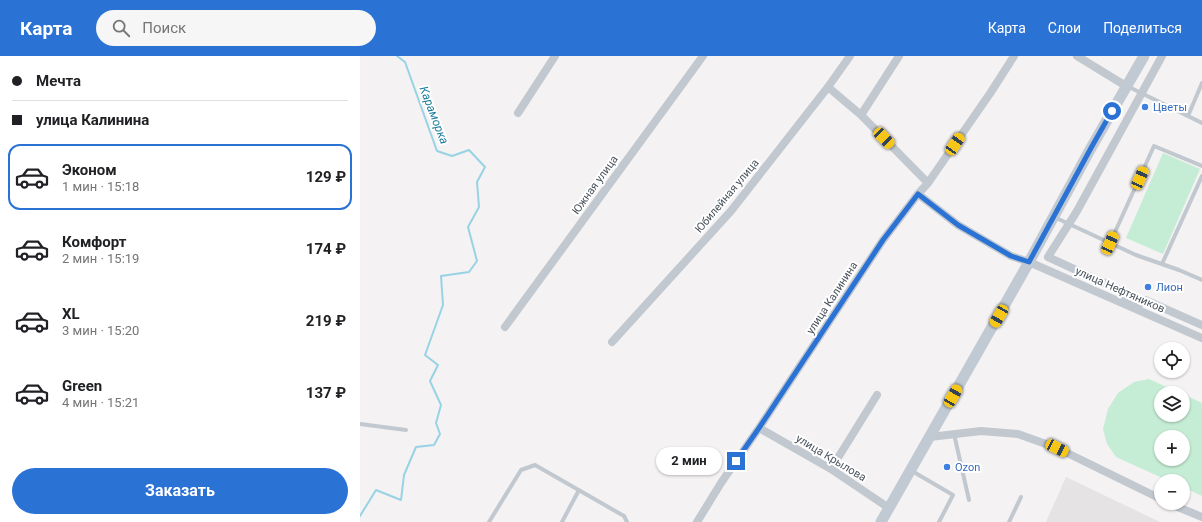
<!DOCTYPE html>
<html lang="ru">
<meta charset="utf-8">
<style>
:root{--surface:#fff;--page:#f6f6f6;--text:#202124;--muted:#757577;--line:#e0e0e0;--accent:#2b72d5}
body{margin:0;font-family:Roboto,sans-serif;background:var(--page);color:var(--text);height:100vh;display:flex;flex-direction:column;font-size:15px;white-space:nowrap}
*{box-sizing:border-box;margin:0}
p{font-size:13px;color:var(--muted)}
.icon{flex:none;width:22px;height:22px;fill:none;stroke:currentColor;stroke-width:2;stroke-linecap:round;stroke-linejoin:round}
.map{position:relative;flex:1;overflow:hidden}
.sheet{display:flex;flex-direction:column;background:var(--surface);width:360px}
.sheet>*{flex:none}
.guide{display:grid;align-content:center;height:88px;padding:0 12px;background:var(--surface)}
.controls{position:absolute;left:794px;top:286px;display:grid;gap:8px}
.controls a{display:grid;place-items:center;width:36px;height:36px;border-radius:50%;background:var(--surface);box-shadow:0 1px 3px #0004;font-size:20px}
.end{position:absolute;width:18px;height:18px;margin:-9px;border:5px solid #2b72d5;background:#fff;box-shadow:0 0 0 2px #fff}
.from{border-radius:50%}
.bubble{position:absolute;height:28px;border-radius:14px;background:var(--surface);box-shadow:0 1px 3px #0004;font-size:13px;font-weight:700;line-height:28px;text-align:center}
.car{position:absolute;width:12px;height:24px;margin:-12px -6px;border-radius:5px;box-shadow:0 0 3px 1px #0007;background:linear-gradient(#f5c518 24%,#345 0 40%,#f5c518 0 76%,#345 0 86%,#f5c518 0)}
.guide b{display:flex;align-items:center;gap:14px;height:38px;font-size:15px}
.guide b+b{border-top:1px solid var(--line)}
.guide i{width:10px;height:10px;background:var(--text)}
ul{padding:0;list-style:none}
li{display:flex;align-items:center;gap:12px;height:66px;margin:0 8px 6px;padding:0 4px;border:2px solid transparent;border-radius:12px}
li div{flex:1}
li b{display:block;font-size:15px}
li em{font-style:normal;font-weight:700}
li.active{border-color:var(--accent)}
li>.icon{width:36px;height:36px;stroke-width:1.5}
.button{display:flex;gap:8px;margin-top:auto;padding:8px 12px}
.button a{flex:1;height:46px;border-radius:24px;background:var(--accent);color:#fff;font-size:16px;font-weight:700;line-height:46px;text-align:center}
header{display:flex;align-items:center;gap:24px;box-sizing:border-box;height:56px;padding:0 20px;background:var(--accent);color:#fff}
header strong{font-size:19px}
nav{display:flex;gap:22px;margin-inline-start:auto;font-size:14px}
.search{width:280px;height:36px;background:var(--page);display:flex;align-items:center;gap:10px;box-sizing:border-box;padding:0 14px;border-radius:22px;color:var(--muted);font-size:15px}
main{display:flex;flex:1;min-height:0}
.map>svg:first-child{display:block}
.education{fill:#e5e3e3}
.green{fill:#c5ecd5;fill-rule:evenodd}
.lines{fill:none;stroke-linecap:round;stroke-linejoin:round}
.stream{stroke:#97d3e5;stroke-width:2}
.lane{stroke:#c1c8cf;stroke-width:4}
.street{stroke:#c1c8cf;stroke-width:8}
.secondary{stroke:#c1cad3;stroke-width:11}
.route{stroke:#2b72d5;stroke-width:5}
.shop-dot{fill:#3f7fe0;stroke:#fff;stroke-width:1.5}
.labels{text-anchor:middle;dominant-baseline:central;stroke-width:4;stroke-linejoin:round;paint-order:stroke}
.shop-label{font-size:11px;fill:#366cbe;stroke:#fff;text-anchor:start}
.street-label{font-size:11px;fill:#4b545e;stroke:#fff}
.water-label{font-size:12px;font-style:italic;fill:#1a7c9b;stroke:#fff}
</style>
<header>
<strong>Карта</strong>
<div class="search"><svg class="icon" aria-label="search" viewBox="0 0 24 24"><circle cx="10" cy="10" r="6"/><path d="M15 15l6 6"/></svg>Поиск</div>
<nav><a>Карта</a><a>Слои</a><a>Поделиться</a></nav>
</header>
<main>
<section class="sheet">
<div class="guide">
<b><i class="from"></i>Мечта</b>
<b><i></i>улица Калинина</b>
</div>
<ul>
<li class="active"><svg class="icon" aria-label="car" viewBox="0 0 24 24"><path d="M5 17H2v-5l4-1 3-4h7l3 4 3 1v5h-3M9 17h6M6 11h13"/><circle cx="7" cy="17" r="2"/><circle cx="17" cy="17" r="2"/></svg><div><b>Эконом</b><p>1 мин · 15:18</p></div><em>129 ₽</em></li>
<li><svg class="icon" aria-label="car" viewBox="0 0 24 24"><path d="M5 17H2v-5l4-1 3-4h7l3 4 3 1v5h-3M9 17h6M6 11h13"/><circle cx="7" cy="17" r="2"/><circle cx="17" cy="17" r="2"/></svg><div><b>Комфорт</b><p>2 мин · 15:19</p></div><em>174 ₽</em></li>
<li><svg class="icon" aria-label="car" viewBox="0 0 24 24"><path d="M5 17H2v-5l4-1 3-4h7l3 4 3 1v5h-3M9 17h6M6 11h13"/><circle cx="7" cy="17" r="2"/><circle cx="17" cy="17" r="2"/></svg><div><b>XL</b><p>3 мин · 15:20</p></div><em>219 ₽</em></li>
<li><svg class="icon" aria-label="car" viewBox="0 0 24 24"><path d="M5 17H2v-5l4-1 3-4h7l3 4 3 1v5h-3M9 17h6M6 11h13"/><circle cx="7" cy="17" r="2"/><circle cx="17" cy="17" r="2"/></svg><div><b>Green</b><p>4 мин · 15:21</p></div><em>137 ₽</em></li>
</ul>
<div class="button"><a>Заказать</a></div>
</section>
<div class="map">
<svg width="842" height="466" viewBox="0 0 842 466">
<rect width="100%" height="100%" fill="#f4f2f2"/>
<path class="education" d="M706,421l94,45h-114z"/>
<path class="green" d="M803,97l37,16 -37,85 -37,-16z
M789,323l31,14h-19v22h22v-21l19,9v93l-19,-9v-6h-14l-53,-24 -9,-13 -4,-15 5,-20 10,-16 16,-11zM801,381h22v22h-22z"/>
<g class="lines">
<path class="stream" d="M0,460l16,-26 25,10 3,-25 12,-28 18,-2 6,-11 -4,-11 5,-18 -11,-24 8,-16 -13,-10 18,-50 -2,-29 28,-4 8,-11 -9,-34 11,-20 -2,-25 8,-15 -16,-17 -17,6 -15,-5 -32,-89 -8,-6"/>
<path class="lane" d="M767,30l75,37
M828,60l14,-33
M694,161l82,38 43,15 23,10
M750,187l44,-97 48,20
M802,208l40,-88
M0,368l46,6
M594,378l15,66
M552,415l41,24 -14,27
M129,466l32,-52 14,-5 89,51 3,6
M202,466l17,-32
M649,466l12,-25"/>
<path class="street" d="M717,0l49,30
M802,0l-85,155 -29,46 76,35 1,4 16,7 4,-3 57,25
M468,31l33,28 67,68
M158,57l37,-57
M501,59l38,-59
M558,138l40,31 53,31 18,6 173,76
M145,271l198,-271
M252,286l119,-131 97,-124 22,-31
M399,372l72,41 58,39
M570,381l51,-6 37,3 39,14 104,51
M471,413l46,-74
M808,447l34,14
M337,466l24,-39 38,-55 124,-188 35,-46 10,-11 63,-91 23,-36"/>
<path class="secondary" d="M521,466l148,-260 62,-114 53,-92"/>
</g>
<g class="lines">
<path class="route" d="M376,405l23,-33 124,-188 35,-46 40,31 53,31 18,6 62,-114 21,-37"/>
</g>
<g class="shop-dot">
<circle cx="785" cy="51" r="4"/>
<circle cx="788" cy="231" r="4"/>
<circle cx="587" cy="411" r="4"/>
</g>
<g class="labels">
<g class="shop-label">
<text x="793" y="51">Цветы</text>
<text x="796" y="231">Лион</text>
<text x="595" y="411">Ozon</text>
</g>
<g class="street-label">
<text transform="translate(235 129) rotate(-54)">Южная улица</text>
<text transform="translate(367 140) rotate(-50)">Юбилейная улица</text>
<text transform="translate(760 234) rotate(24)">улица Нефтяников</text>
<text transform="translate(472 242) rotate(-57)">улица Калинина</text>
<text transform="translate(471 402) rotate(31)">улица Крылова</text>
</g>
<g class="water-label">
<text transform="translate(74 59) rotate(69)">Караморка</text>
</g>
</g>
</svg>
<div class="controls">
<a><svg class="icon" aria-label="locate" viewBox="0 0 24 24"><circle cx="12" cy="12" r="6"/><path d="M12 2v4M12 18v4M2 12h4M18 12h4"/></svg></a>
<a><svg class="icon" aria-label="layers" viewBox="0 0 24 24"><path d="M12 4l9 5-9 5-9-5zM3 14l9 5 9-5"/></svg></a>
<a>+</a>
<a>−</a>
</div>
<i class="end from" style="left:752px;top:55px"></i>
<i class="end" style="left:376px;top:405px"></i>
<div class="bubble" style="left:296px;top:391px;width:66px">2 мин</div>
<i class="car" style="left:524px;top:82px;rotate:136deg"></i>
<i class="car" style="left:595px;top:88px;rotate:34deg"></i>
<i class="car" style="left:780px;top:122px;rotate:24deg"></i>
<i class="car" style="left:750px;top:187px;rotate:24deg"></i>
<i class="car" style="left:639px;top:260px;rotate:210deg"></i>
<i class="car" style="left:593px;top:340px;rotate:30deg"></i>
<i class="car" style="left:697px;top:392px;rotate:116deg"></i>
</div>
</main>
